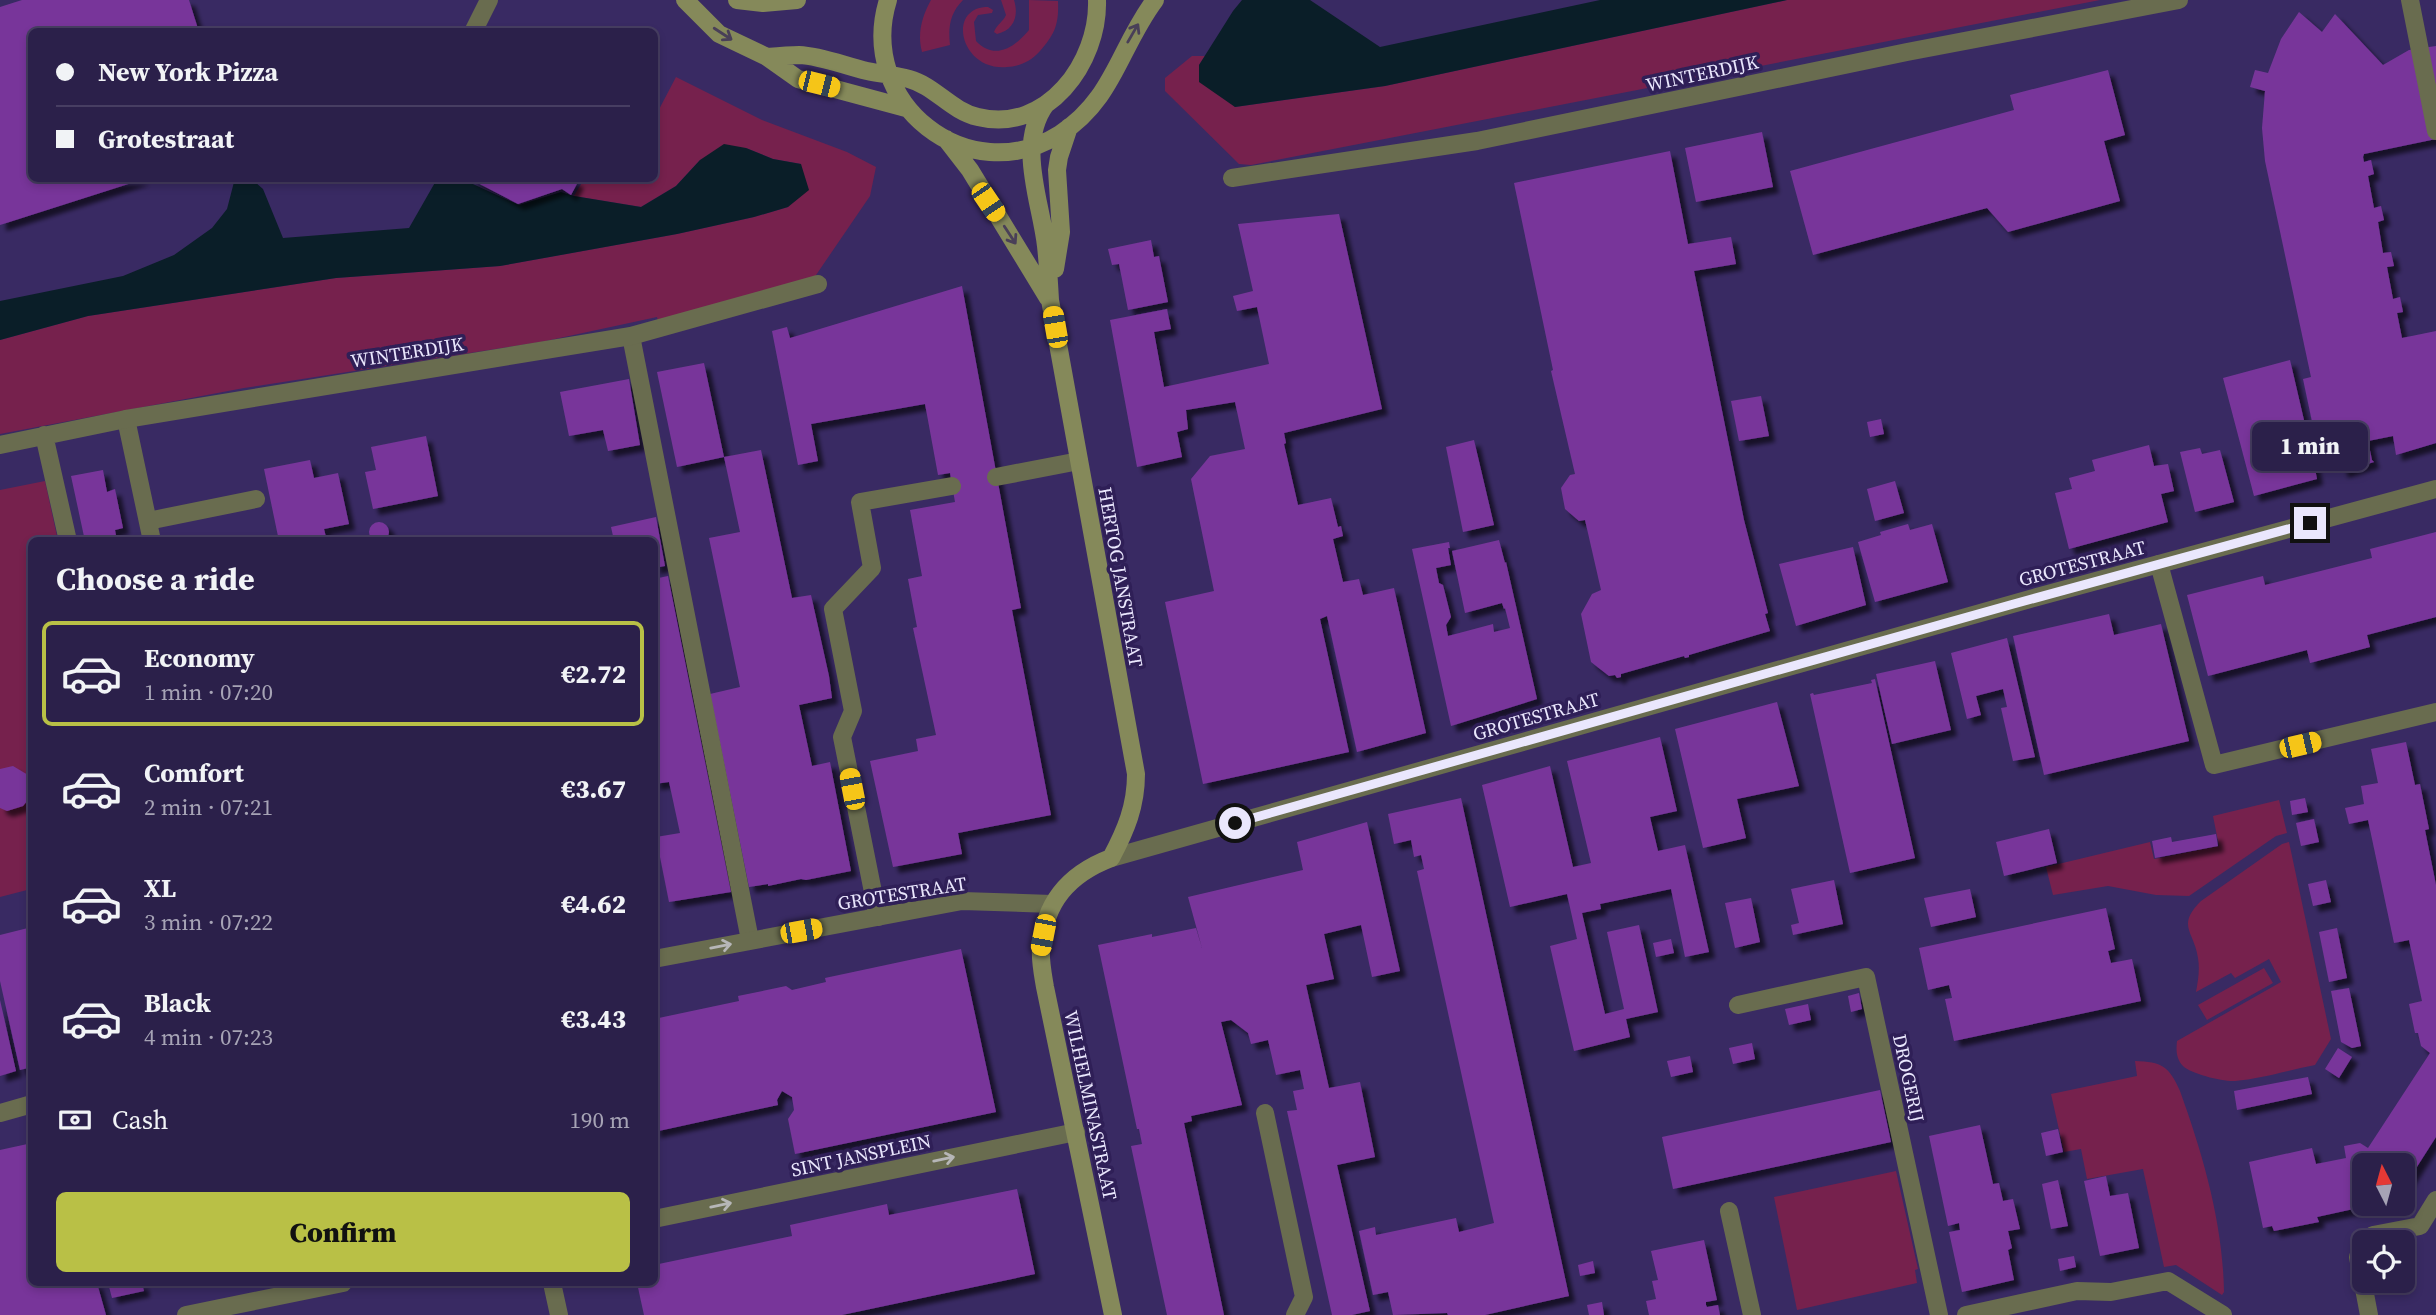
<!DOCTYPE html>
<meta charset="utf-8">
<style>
:root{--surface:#2b204a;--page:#332851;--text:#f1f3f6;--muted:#a6a3b5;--line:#473e62;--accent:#b9c046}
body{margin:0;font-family:"Source Serif 4",serif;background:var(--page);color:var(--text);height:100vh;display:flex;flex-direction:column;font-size:26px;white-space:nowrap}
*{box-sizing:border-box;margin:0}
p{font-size:23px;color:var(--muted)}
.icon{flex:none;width:38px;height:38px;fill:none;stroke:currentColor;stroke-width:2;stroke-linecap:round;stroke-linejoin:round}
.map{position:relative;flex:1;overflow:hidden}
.drawer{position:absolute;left:28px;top:537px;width:630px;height:749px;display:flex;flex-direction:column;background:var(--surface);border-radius:10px;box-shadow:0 4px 10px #0003,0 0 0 2px var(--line)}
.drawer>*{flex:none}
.guide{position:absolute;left:28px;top:28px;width:630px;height:154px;border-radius:10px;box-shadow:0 4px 10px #0003,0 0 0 2px var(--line);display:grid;align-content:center;height:154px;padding:0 28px;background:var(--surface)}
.needle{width:46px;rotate:354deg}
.fabs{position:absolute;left:2352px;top:1153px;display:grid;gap:14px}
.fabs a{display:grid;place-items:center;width:63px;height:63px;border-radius:10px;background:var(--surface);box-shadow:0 4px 10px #0003,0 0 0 2px var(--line);font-size:35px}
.end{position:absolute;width:32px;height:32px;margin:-16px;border:9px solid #eae7fd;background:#111;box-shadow:0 0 0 4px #111}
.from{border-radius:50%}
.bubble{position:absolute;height:49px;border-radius:10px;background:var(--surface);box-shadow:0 4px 10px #0003,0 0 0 2px var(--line);font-size:23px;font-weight:800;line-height:49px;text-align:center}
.car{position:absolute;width:21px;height:42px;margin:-21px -10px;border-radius:9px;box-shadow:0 0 5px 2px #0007;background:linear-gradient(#f5c518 24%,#345 0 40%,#f5c518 0 76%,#345 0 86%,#f5c518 0)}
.guide b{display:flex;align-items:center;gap:24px;height:66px;font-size:26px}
.guide b+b{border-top:2px solid var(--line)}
.guide i{width:18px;height:18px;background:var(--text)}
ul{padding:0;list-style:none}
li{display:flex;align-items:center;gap:21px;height:105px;margin:0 14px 10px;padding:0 14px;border:4px solid transparent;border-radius:10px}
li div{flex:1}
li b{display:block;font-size:26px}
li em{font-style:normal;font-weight:800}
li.active{border-color:var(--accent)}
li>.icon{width:63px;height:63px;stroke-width:1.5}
h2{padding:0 28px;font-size:32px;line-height:84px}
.pay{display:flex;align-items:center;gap:18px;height:77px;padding:0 28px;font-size:26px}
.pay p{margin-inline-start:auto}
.primary-button{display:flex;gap:14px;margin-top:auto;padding:14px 28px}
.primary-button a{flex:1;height:80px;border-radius:10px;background:var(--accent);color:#111;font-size:28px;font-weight:800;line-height:80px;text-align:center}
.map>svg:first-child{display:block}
.green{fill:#76214d}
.water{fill:#0a1e28}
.building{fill:#78369a;filter:url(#shadow)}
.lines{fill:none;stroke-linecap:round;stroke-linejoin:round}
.lane{stroke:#696c4f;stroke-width:18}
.street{stroke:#696c4f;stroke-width:18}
.secondary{stroke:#85895a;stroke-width:18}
.oneway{stroke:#493f58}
.oneway2{stroke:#b6b6b7}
.route{stroke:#eae7fd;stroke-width:9}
.labels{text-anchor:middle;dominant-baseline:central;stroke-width:7;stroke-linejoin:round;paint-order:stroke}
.street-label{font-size:19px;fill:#eae7fd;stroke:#2f1f57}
</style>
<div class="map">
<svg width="2436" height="1315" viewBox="0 0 2436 1315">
<defs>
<filter id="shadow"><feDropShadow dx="6" dy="6" stdDeviation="2" flood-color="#0009"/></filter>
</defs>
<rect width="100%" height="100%" fill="#392a63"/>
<path class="green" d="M931,0h32c-13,13 -15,27 -13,45l-28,7c-5,-18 0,-36 9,-52z
M1001,0h13c5,16 0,30 -17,34l-3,-2c3,-8 9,-10 12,-17z
M1029,0l29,1c1,23 -3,33 -18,50 -9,10 -19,15 -33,16 -47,4 -61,-60 -19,-60l5,3 -1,3 -14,2 -4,7 2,19c19,20 39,6 53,-11z
M1787,0h313l-849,165 -12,-1 -74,-73v-13l27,-22h13l-6,9 36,42 150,-21z
M676,77l86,43 85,32 29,15 -6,29 -56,82 -156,43 -1,-4 -116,25 -297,46 -244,46v-94l88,-24 248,-38 164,-12 177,-32 77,-17 34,-10 13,-43 -28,-5 -27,-11 -46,12 -24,26 -35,21 -67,-11 10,-17 70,-1 1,-61z
M45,481l13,60h-26l-1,348 -31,8v-407z
M2279,800l8,33 -11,3 -87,60 -33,-1 -48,-9 -55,9 -7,-28 104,-25 4,17 65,-13 -6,-30z
M2289,842l42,197 -16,26c-26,5 -54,14 -80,16 -11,1 -44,-7 -52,-15 -7,-7 -7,-16 -6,-25l104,-59 -12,-23 -34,19 -4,-5 -35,19c2,-11 4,-22 2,-34 -4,-27 -22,-32 3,-57l81,-57z
M2264,968l9,15 -66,37 -9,-15z
M2135,1061c27,1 34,5 45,30 23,64 43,132 44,201l-2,3 -46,-30 -12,2 -21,-98 -56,10 -6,-30 -17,3 -13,-58 86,-18z
M1896,1171l22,98 -3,1 2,13 -120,27 -23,-113z"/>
<path class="water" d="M1242,0h68l70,47 220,-47h187l-402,86 -150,21 -36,-25v-17l34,-54z
M724,144l22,4 27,11 28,5 8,26 -21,17 -34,10 -77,17 -177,32 -164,12 -248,38 -88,24v-39l123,-25 51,-21 38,-27 15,-19 7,-27h21l8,7 20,49 126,-10 28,-49h25l57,26 42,-13 13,4 67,11 35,-21 24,-26z"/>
<path class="building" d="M22,0h167l10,32h-167v146l112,1 -144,46v-218z
M2299,12l23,20 13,-18 48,51 26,-15 27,-4v93l-72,15 -1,3 1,5 7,-2 3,14 -6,2 6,32 7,-2 3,14 -6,2 5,31 8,-1 3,14 -7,1 6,32 7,-2 3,15 -6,1 5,25 34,-7v112l-40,12 -3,-19 -25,5 4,19 2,2 -32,10 -5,-24 -25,5 5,26 -63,17 -31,-118 67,-18 17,73 7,-2 -11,-52 8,-2 -46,-216 -3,-33 3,-37 -15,-4 5,-17 13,3 13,-34z
M2108,70l17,65 -21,6 16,60 -112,31 -21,-24 -174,47 -23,-84 224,-61 -4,-15z
M1762,132l11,55 -77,15 -11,-54z
M1670,151l18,93 43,-7 5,27 -42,7 50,249 24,93 -3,1 5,17 -81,24v2l-4,1 -1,-2 -63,18v3l-4,1 -2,-3 -6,1 -18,-14 -10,-48 11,-20 9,-4 -16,-70 -6,1 -14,-12 -4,-21 9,-13 5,-1 -24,-103 2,-1 -39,-187z
M468,178h102l8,4 -7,13 -9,-6 -44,15z
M1339,214l43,195 -98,24 2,10 -2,1 14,61 33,-7 7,29 3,-1 2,10 -10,3 10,43 16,-3 4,16 31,-7 32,145 -69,19 -30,-136 -7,3 29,133 -146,32 -38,-182 49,-11 -23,-112 19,-23 35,-7 -10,-47 -49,8 2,19 -11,3 5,25 -45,10 -27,-147 57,-11 4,20 -17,3 10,55 105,-23 -12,-57 -20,4 -4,-15 20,-5 -15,-67z
M1151,240l3,17 5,-1 9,46 -40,8 -9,-46 -7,1 -4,-16z
M962,286l59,322 -9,2 39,205 -93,18 4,21 -69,13 -23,-106 48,-10 -2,-12 20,-4 -23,-107 4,-1 -9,-48 14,-3 -12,-66 45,-8 -5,-29 -12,2 -13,-71 -114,20 7,37 -20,4 -26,-134 15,-4 3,11z
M704,363l20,94 37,-7 31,148 19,-3 18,81 3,22 -33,7 13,61 18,-4 21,109 -45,9 -5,-1 -33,7v-2l-19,3 -39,-193 30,-7 -31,-149 31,-6 -16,-75 -47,10 -20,-95z
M629,379l11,66 -32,6 -5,-21 -34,6 -9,-44z
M1761,396l8,40 -30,5 -8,-40z
M1881,419l3,15 -14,3 -3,-15z
M426,436l12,60 -65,13 -8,-37 11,-2 -5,-23z
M1474,440l20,85 -31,7 -17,-85z
M2149,445l5,21 14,-2 6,27 -13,3 7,28 -99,27 -14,-56 17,-4 -3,-11 26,-7 -3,-11z
M2200,448l2,6 18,-4 14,52 -39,10 -15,-60z
M310,460l4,18 24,-5 11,51 -25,5 3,12h-48l-15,-72z
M103,470l4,22 8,-3 8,39 -8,2 2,11h-32l-14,-65z
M1895,481l9,32 -29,8 -8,-32z
M656,517l9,49 -11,2v-27h-58l17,-5 -2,-9z
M369 532a10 10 0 1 1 20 0a10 10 0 1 1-20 0Z
M1908,524l2,6 22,-6 16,58 -73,20 -17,-60 23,-7 -1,-3z
M2436,532v85l-69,18 3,12 -60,16 -3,-13 -99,26 -21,-81 76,-19 2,9 107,-27 -2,-9z
M1499,540l6,23 1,-1 31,137 -86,27 -39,-177 37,-7 1,6h-2l3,17 -15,3 3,15 4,2 8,32 -5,8 2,11 45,-12 1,8 16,-4 -5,-20 -1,1 -2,-6 -37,10 -13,-62z
M1853,547l13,58 -70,21 -17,-62z
M668,576l63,316 -62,10 -13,-65 24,-4 -11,-51 -15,2v-205z
M2109,614l5,21 47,-11 28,117 -145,34 -31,-139z
M2007,638l28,119 -22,4 -12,-53 6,-1 -4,-18 -27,7 5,19 -14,4 -16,-66z
M1935,661l16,69 -59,14 -16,-70z
M1875,679l40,179 -65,15 -40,-179 3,-1 1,2 58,-12 -1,-3z
M1777,702l22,84 -62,13 9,39 -43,10 -28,-119z
M1660,737l17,74 -27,6 8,34 27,-6 24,107 -24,5 -14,-68 -71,15 1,5 -19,4 23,101 19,-5 -17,-77 32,-7 19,87 -32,7 4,18 -56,14 -24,-105 27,-7 -10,-45 -57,13 -28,-122 68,-19 23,101 18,-4 -24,-102z
M2406,742l9,43 5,-1 9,45 -4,1 11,55v252l-30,47 -3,-3v-15h-39v31l-9,2 3,9 -41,9 2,5 -45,9 -2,-5 -9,2 -14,-66 63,-14 4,16 30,-6 -2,-12 16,-3 8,5 62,-95 -9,-7 -3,-13h-3l-6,-29 13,-3 -13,-61 -15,3 -26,-123 -19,4 -4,-16 19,-4 -3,-18 17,-3 -7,-34z
M13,766l15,9 4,20 -9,11 -16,5 -7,-3v-39z
M1461,798l108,498 -84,19h-37l-1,-2 -54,2 -5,-23 -15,3 -14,-64 16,-4 1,8 80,-17 3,14 35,-9 -77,-352 7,-2 -3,-14 -7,2 -3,-17 -17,4 -6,-30z
M2305,798l3,14 -16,3 -2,-14z
M2314,819l5,23 -18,4 -5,-23z
M1367,822l33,149 -28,6 -11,-52 -37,9 10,45 -28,6 23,103 31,-6 15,75 -38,8 33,146 -18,4h-20l-45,-204 10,-1 -4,-19 11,-2 -4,-19 -24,5 -8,-35 -17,4 -3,-11 -17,-13 -10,2 21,83 -51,11 1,5 -8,2 40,192h-57l-36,-169 11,-2 -3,-15h-2l-39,-184 54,-11v3l44,-9 6,20 -14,-51 115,-27 -6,-28z
M2049,829l8,34 -53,13 -8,-34z
M2216,834l2,12 -63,12 -3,-17 19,-4 1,5z
M1834,880l9,44 -50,11 -2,-10 8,-2 -8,-34z
M2326,880l5,22 -18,4 -5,-22z
M1970,889l6,28 -45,10 -7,-29z
M1751,898l9,44 -25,6 -10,-45z
M2106,908l9,41 -7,2 3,12 21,-4 9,42 -187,40 -9,-42 7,-1 -3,-13 -21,5 -9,-42z
M32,927v140l-12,3 -20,-89v-46z
M2337,928l10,50 -18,4 -10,-50z
M1671,939l3,14 -18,4 -3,-14z
M961,949l35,163 -201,42 -7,-35 6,-9 -2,-13 -10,-6 -5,9 1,5 -124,27v-113l85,-18 -1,-5 48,-10 6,4 34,-8 -1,-4z
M2349,988l12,58 -9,2 -11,-6 -10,-51z
M1859,993l3,16 -11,3 -3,-16z
M0,1000l16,71 -16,5z
M1808,1004l3,16 -22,5 -4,-16z
M1752,1043l3,16 -22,5 -4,-16z
M2338,1048l14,9 -13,21 -14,-9z
M1690,1056l3,16 -22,5 -4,-16z
M2308,1077l4,17 -75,16 -3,-19z
M1880,1090l11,52 -218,47 -11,-52z
M1980,1125l13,59 6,-1 4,18 10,-2 7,30 -12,2 4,17 -4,2 6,30 -52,12 -13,-60 11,-2 -1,-7 -11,3 -19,-90z
M2058,1129l5,23 -17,4 -5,-23z
M32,1143v140h65l9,32h-106v-165z
M2106,1176l4,20 18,-3 11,55 -39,8 -16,-75z
M2058,1180l10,46 -17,3 -9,-45z
M1017,1189l18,85 -193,41h-198l-7,-32h17v-18l138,-29 -2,-11 97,-21 2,11z
M1704,1240l13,60 -11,2v3l1,2 11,-2 2,10h-71l-3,-14 10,-2 -4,-18 6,-1 -7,-29z
M2074,1256l2,11 -16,4 -2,-12z
M1593,1261l2,12 -15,3 -2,-11z
M108,1283h34l2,8 -32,7z
M1602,1302l2,13h-15l-2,-10z"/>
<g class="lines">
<path class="lane" d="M473,32l16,-32
M631,336l119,604
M126,419l26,122
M996,477l83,-16
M148,521l108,-22
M2159,564l55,201 222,-53
M878,917l-36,-180 11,-26 -20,-102 39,-41 -12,-66 92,-16
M1738,1005l128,-28 73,338
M1265,1113l39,184 -9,18"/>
<path class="street" d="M2410,0l26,131
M1232,178l245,-37 430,-89 272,-52
M44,435l24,106
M0,445l126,-26 505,-83 187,-52
M1111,858l926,-261 399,-108
M654,959l308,-58 90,3
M0,1113l32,-9
M1729,1211l23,104
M654,1219l422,-87
M2368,1242l5,-7 47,-9 16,-26
M2364,1247l-6,10 11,58
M552,1283l7,32
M186,1315l157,-32
M1966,1315l111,-24 34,1 57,-11 55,34"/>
<path class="secondary" d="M685,0l34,34 48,23 31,22 108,29
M737,0l26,3 34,-3
M888,0c-32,103 80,192 172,134 54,-35 59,-86 95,-134
M767,57c11,-1 22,-2 32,-2 23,1 46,11 68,16 14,3 28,4 42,8 26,7 42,32 69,38 69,17 121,-55 119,-117
M1046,104c-30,41 -5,97 0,142 2,18 3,36 4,54l86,474c0,32 -10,56 -25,84 -42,16 -67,44 -70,91 -1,12 2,26 4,38l68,328
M946,139l24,31 78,128
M1055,269l6,-37 -4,-62 2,-13 10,-30"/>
</g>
<defs><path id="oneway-shaft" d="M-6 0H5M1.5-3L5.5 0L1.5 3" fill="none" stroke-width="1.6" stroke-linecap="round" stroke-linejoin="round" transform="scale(1.75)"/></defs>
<g class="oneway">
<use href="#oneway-shaft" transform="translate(1133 33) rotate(-60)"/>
<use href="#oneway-shaft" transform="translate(723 34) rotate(33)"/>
<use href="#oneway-shaft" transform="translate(1010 235) rotate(57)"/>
</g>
<g class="oneway2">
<use href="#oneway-shaft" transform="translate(721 946) rotate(-11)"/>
<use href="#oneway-shaft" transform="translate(944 1159) rotate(-12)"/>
<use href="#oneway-shaft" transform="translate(721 1205) rotate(-12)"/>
</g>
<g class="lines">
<path class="route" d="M1235,823l775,-218 300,-82"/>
</g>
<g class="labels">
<g class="street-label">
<text transform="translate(1702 73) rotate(-12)">WINTERDIJK</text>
<text transform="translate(407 352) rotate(-9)">WINTERDIJK</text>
<text transform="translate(2082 563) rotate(-15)">GROTESTRAAT</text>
<text transform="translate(1121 577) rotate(80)">HERTOG JANSTRAAT</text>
<text transform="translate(1536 716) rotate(-16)">GROTESTRAAT</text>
<text transform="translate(902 893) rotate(-9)">GROTESTRAAT</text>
<text transform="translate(1909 1078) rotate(78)">DROGERIJ</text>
<text transform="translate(1091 1105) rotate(78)">WILHELMINASTRAAT</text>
<text transform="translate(861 1155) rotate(-12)">SINT JANSPLEIN</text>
</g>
</g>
</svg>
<div class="fabs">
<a><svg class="needle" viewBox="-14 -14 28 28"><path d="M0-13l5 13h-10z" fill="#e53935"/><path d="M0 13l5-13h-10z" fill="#a6a3b5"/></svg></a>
<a><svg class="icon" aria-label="locate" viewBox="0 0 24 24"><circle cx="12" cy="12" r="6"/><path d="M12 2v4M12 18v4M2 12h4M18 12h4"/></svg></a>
</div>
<i class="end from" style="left:1235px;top:823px"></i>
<i class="end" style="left:2310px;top:523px"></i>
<div class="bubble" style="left:2252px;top:422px;width:116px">1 min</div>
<i class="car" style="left:819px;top:84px;rotate:104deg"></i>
<i class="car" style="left:988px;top:202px;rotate:146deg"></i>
<i class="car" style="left:1055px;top:327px;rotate:350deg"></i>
<i class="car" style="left:2300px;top:745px;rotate:77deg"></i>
<i class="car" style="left:852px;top:789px;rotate:349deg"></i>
<i class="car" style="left:801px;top:931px;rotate:80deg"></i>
<i class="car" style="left:1043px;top:935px;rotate:191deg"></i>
<div class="guide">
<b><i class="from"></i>New York Pizza</b>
<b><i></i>Grotestraat</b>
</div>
<section class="drawer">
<h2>Choose a ride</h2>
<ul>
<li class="active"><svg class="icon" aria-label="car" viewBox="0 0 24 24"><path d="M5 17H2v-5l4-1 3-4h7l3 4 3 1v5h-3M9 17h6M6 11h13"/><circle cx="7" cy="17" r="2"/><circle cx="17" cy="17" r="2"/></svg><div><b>Economy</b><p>1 min · 07:20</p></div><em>€2.72</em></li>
<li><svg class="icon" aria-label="car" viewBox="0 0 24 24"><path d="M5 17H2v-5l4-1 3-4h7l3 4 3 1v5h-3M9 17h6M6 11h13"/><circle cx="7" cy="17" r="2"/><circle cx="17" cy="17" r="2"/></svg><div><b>Comfort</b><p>2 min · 07:21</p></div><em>€3.67</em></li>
<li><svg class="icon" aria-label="car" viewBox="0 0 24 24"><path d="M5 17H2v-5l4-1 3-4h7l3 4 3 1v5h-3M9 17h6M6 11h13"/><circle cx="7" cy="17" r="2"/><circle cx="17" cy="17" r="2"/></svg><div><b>XL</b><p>3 min · 07:22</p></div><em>€4.62</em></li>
<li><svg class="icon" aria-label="car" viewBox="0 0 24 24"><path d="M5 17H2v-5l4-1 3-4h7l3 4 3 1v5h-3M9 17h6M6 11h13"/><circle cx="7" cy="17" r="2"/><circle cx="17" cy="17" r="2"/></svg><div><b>Black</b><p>4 min · 07:23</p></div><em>€3.43</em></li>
</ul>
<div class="pay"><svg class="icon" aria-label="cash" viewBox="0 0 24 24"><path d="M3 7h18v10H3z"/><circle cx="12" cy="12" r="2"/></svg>Cash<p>190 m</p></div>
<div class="primary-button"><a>Confirm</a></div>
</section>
</div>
